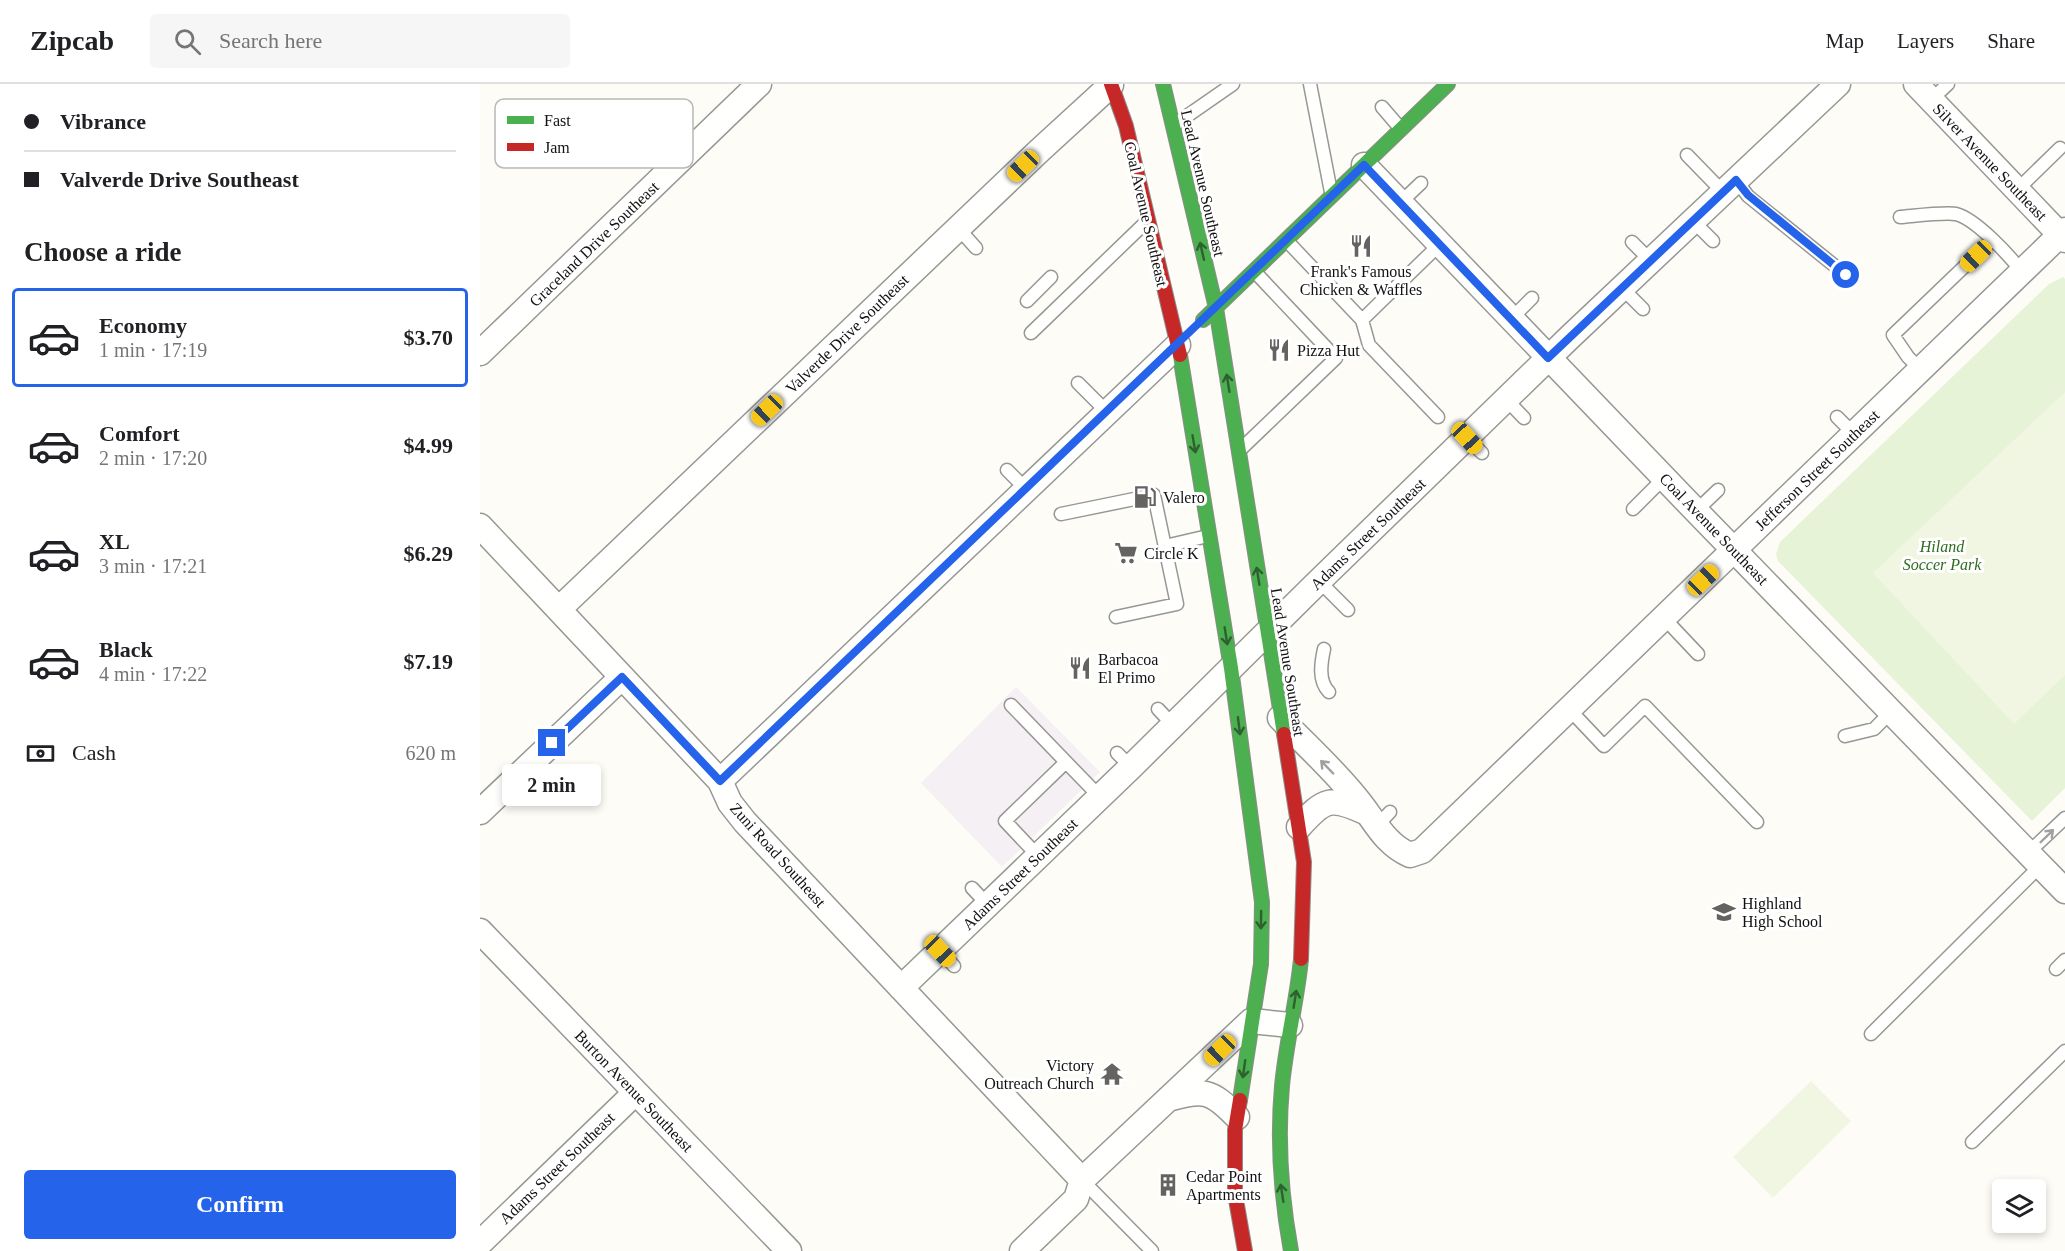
<!DOCTYPE html>
<meta charset="utf-8">
<style>
:root{--surface:#fff;--page:#f6f6f6;--text:#202124;--muted:#757577;--line:#e0e0e0;--accent:#2563eb}
body{margin:0;font-family:"Times New Roman",serif;background:var(--page);color:var(--text);height:100vh;display:flex;flex-direction:column;font-size:22px;white-space:nowrap}
*{box-sizing:border-box;margin:0}
p{font-size:20px;color:var(--muted)}
.icon{flex:none;width:33px;height:33px;fill:none;stroke:currentColor;stroke-width:2;stroke-linecap:round;stroke-linejoin:round}
.map{position:relative;flex:1;overflow:hidden}
.panel{display:flex;flex-direction:column;background:var(--surface);width:480px}
.panel>*{flex:none}
.banner{display:grid;align-content:center;height:132px;padding:0 24px;background:var(--surface)}
.buttons{position:absolute;left:1512px;top:1095px;display:grid;gap:12px}
.buttons a{display:grid;place-items:center;width:54px;height:54px;border-radius:6px;background:var(--surface);box-shadow:0 3px 9px #0003;font-size:30px}
.end{position:absolute;width:27px;height:27px;margin:-14px;border:8px solid #2563eb;background:#fff;box-shadow:0 0 0 3px #fff}
.from{border-radius:50%}
.bubble{position:absolute;height:42px;border-radius:6px;background:var(--surface);box-shadow:0 3px 9px #0003;font-size:20px;font-weight:700;line-height:42px;text-align:center}
.car{position:absolute;width:18px;height:36px;margin:-18px -9px;border-radius:8px;box-shadow:0 0 4px 2px #0007;background:linear-gradient(#f5c518 24%,#345 0 40%,#f5c518 0 76%,#345 0 86%,#f5c518 0)}
.banner b{display:flex;align-items:center;gap:21px;height:57px;font-size:22px}
.banner b+b{border-top:2px solid var(--line)}
.banner i{width:15px;height:15px;background:var(--text)}
ul{padding:0;list-style:none}
li{display:flex;align-items:center;gap:18px;height:99px;margin:0 12px 9px;padding:0 12px;border:3px solid transparent;border-radius:6px}
li div{flex:1}
li b{display:block;font-size:22px}
li em{font-style:normal;font-weight:700}
li.selected{border-color:var(--accent)}
li>.icon{width:54px;height:54px;stroke-width:1.5}
h2{padding:0 24px;font-size:27px;line-height:72px}
.pay{display:flex;align-items:center;gap:15px;height:66px;padding:0 24px;font-size:22px}
.pay p{margin-inline-start:auto}
.button{display:flex;gap:12px;margin-top:auto;padding:12px 24px}
.button a{flex:1;height:69px;border-radius:6px;background:var(--accent);color:#fff;font-size:24px;font-weight:700;line-height:69px;text-align:center}
header{display:flex;align-items:center;gap:36px;box-sizing:border-box;height:84px;padding:0 30px;background:var(--surface);border-bottom:2px solid var(--line)}
header strong{font-size:28px}
nav{display:flex;gap:33px;margin-inline-start:auto;font-size:21px}
.search{width:420px;height:54px;background:var(--page);display:flex;align-items:center;gap:15px;box-sizing:border-box;padding:0 21px;border-radius:6px;color:var(--muted);font-size:22px}
main{display:flex;flex:1;min-height:0}
.map>svg:first-child{display:block}
.industrial{fill:#f5f0f3}
.green{fill:#e7f3d7}
.pitch{fill:#f0f6e1}
.lines{fill:none;stroke-linecap:round;stroke-linejoin:round}
.lane-casing{stroke:#979795;stroke-width:15}
.street-casing{stroke:#979795;stroke-width:27}
.fast-casing{stroke:#8e8d8b;stroke-width:16}
.jam-casing{stroke:#8e8d8b;stroke-width:16}
.lane{stroke:#fffffe;stroke-width:12}
.street{stroke:#fffffe;stroke-width:24}
.fast{stroke:#4caf50;stroke-width:14}
.jam{stroke:#c62828;stroke-width:14}
.oneway{stroke:#2e6030}
.oneway2{stroke:#a0a09f}
.route{stroke:#2563eb;stroke-width:8}
.labels{text-anchor:middle;dominant-baseline:central;stroke-width:6;stroke-linejoin:round;paint-order:stroke}
.street-label{font-size:16px;fill:#111;stroke:#fff}
.poi-label{font-size:16px;fill:#111;stroke:#fff;text-anchor:start}
.park-label{font-size:16px;font-style:italic;fill:#2f6b1f;stroke:#fff}
.key{fill:#fff;stroke:#b8b8b8;stroke-width:1.5}
.key-label{font-size:16px;fill:#111}
</style>
<header>
<strong>Zipcab</strong>
<div class="search"><svg class="icon" aria-label="search" viewBox="0 0 24 24"><circle cx="10" cy="10" r="6"/><path d="M15 15l6 6"/></svg>Search here</div>
<nav><a>Map</a><a>Layers</a><a>Share</a></nav>
</header>
<main>
<section class="panel">
<div class="banner">
<b><i class="from"></i>Vibrance</b>
<b><i></i>Valverde Drive Southeast</b>
</div>
<h2>Choose a ride</h2>
<ul>
<li class="selected"><svg class="icon" aria-label="car" viewBox="0 0 24 24"><path d="M5 17H2v-5l4-1 3-4h7l3 4 3 1v5h-3M9 17h6M6 11h13"/><circle cx="7" cy="17" r="2"/><circle cx="17" cy="17" r="2"/></svg><div><b>Economy</b><p>1 min · 17:19</p></div><em>$3.70</em></li>
<li><svg class="icon" aria-label="car" viewBox="0 0 24 24"><path d="M5 17H2v-5l4-1 3-4h7l3 4 3 1v5h-3M9 17h6M6 11h13"/><circle cx="7" cy="17" r="2"/><circle cx="17" cy="17" r="2"/></svg><div><b>Comfort</b><p>2 min · 17:20</p></div><em>$4.99</em></li>
<li><svg class="icon" aria-label="car" viewBox="0 0 24 24"><path d="M5 17H2v-5l4-1 3-4h7l3 4 3 1v5h-3M9 17h6M6 11h13"/><circle cx="7" cy="17" r="2"/><circle cx="17" cy="17" r="2"/></svg><div><b>XL</b><p>3 min · 17:21</p></div><em>$6.29</em></li>
<li><svg class="icon" aria-label="car" viewBox="0 0 24 24"><path d="M5 17H2v-5l4-1 3-4h7l3 4 3 1v5h-3M9 17h6M6 11h13"/><circle cx="7" cy="17" r="2"/><circle cx="17" cy="17" r="2"/></svg><div><b>Black</b><p>4 min · 17:22</p></div><em>$7.19</em></li>
</ul>
<div class="pay"><svg class="icon" aria-label="cash" viewBox="0 0 24 24"><path d="M3 7h18v10H3z"/><circle cx="12" cy="12" r="2"/></svg>Cash<p>620 m</p></div>
<div class="button"><a>Confirm</a></div>
</section>
<div class="map">
<svg width="1585" height="1167" viewBox="0 0 1585 1167">
<rect width="100%" height="100%" fill="#fdfcf7"/>
<path class="industrial" d="M536,603l84,85 -98,95 -81,-84z"/>
<path class="green" d="M1583,193l2,2v509l-33,33 -254,-260 -2,-7 4,-12 269,-258z"/>
<path class="pitch" d="M1585,308v283l-51,49 -141,-151z
M1331,997l40,40 -78,77 -40,-41z"/>
<g class="lines">
<g class="lane-casing">
<path id="lane" d="M830,0l21,108
M1451,16l17,-16
M902,23l18,21
M694,41l59,-41
M1207,71l36,37
M1256,96l12,16 98,79
M1537,106l43,-42
M920,119l21,-20
M1420,133c13,-1 45,-5 56,-3 20,5 54,42 66,58
M1213,137l20,20
M478,144l18,20
M807,157l75,79 78,-76
M1152,158l19,19
M1142,204l21,21
M547,217l24,-24
M1031,235l21,-21
M882,236l7,25 69,72
M551,249l113,-109
M1441,286l-13,-13 -15,-22 99,-95
M598,299l29,29
M1026,315l18,19
M1357,333l17,17
M987,354l15,15
M761,365l95,-91 -81,-86
M527,386l19,19
M1153,425l31,-31
M1216,427l22,-21
M581,430l93,-19 23,109 -61,13
M685,462l43,-10
M839,497l29,29
M1184,534l34,36
M844,565c-3,14 -6,32 5,43
M531,621l55,57 -61,59 33,35
M678,625l15,16
M1089,625l35,37 41,-40 112,116
M1365,652l29,-7 17,-17
M637,669l14,14
M586,678l34,35
M896,743l14,-15
M1548,769l37,-35
M492,804l16,17
M460,867l14,15
M1576,885l9,-9
M1391,950l169,-168
M1492,1058l93,-91
M602,1096l70,71"/>
</g>
<g class="street-casing">
<path id="street" d="M1436,0l149,156
M884,81l332,346 369,380
M0,269l279,-269
M0,442l240,255 10,22 15,19 337,358
M79,525l480,-458 72,-66
M800,634c26,27 54,52 77,81 17,20 27,45 53,56l12,-4 643,-621
M240,697l458,-436
M0,728l142,-135
M819,743c25,-28 31,-31 66,-15
M0,847l309,320
M421,904l230,-221 188,-186 251,-244 268,-253
M688,1015c36,-10 43,-9 69,18
M0,1159l155,-150
M542,1167l54,-52 6,-19 169,-159 39,4"/>
</g>
<g class="fast-casing">
<path id="fast" d="M683,0l53,224 68,426
M723,236l245,-236
M700,271l51,313 31,234 -1,62 -21,136
M811,1167c-10,-55 -14,-110 -9,-165 4,-43 15,-85 19,-127"/>
</g>
<g class="jam-casing">
<path id="jam" d="M631,0l15,42 54,229
M804,650l20,128 -3,97
M760,1016l-5,30v64l10,57"/>
</g>
<use href="#lane" class="lane"/>
<use href="#street" class="street"/>
<use href="#fast" class="fast"/>
<use href="#jam" class="jam"/>
</g>
<defs><path id="oneway-shaft" d="M-6 0H5M1.5-3L5.5 0L1.5 3" fill="none" stroke-width="1.6" stroke-linecap="round" stroke-linejoin="round" transform="scale(1.5)"/></defs>
<g class="oneway">
<use href="#oneway-shaft" transform="translate(722 167) rotate(-103)"/>
<use href="#oneway-shaft" transform="translate(748 299) rotate(-99)"/>
<use href="#oneway-shaft" transform="translate(714 360) rotate(80)"/>
<use href="#oneway-shaft" transform="translate(778 492) rotate(-99)"/>
<use href="#oneway-shaft" transform="translate(746 552) rotate(81)"/>
<use href="#oneway-shaft" transform="translate(759 642) rotate(83)"/>
<use href="#oneway-shaft" transform="translate(781 836) rotate(91)"/>
<use href="#oneway-shaft" transform="translate(815 915) rotate(-81)"/>
<use href="#oneway-shaft" transform="translate(764 985) rotate(98)"/>
<use href="#oneway-shaft" transform="translate(802 1109) rotate(-99)"/>
</g>
<g class="oneway2">
<use href="#oneway-shaft" transform="translate(847 683) rotate(-134)"/>
<use href="#oneway-shaft" transform="translate(1567 752) rotate(-44)"/>
</g>
<g class="lines">
<path class="route" d="M72,659l70,-66 98,104 644,-616 184,193 188,-178 12,15 98,80"/>
</g>
<defs>
<g id="restaurant-bare" transform="scale(1.8)"><path d="M-5-6h1v4h1v-4h1v4h1v-4h1v5L-1.5 .5V6h-2V.5L-5-1ZM5-6V6H3V1.5H1.5Q1.5-4 5-6Z" fill="#646362" stroke="#fff" stroke-width="2.5" paint-order="stroke"/></g>
<g id="fuel-bare" transform="scale(1.8)"><path d="M-5.5-6h7V0h2V4h1.3V-2.5L3-4.5l.8-.8L6-3V5H2.5V1h-1V6h-7ZM-4.2-4.7v3.2H.2V-4.7Z" fill="#646362" stroke="#fff" stroke-width="2.5" paint-order="stroke"/></g>
<g id="supermarket-bare" transform="scale(1.8)"><path d="M-6-5.5h2.5l.6 2H6L4.5 2H-2.5L-4.4-4H-6ZM-1.5 3.2a1.3 1.3 0 1 0 .1 0ZM3 3.2a1.3 1.3 0 1 0 .1 0Z" fill="#646362" stroke="#fff" stroke-width="2.5" paint-order="stroke"/></g>
<g id="school-bare" transform="scale(1.8)"><path d="M0-5L7-2L0 1L-7-2ZM-4 1L0 2.5L4 1V4Q0 6-4 4Z" fill="#646362" stroke="#fff" stroke-width="2.5" paint-order="stroke"/></g>
<g id="temple-bare" transform="scale(1.8)"><path d="M0-6L5-2H3V0L6.5 2.5H4V6H1.5V3h-3V6H-4V2.5H-6.5L-3 0V-2H-5Z" fill="#646362" stroke="#fff" stroke-width="2.5" paint-order="stroke"/></g>
<g id="building-bare" transform="scale(1.8)"><path d="M-4-6H4V6H1V3H-1V6H-4ZM-2.5-4.3h1.7v1.8h-1.7ZM.8-4.3h1.7v1.8H.8ZM-2.5-1h1.7V.8h-1.7ZM.8-1h1.7V.8H.8Z" fill="#646362" stroke="#fff" stroke-width="2.5" paint-order="stroke"/></g>
</defs>
<g fill-rule="evenodd">
<use href="#restaurant-bare" x="881" y="162"/>
<use href="#restaurant-bare" x="799" y="266"/>
<use href="#fuel-bare" x="665" y="413"/>
<use href="#supermarket-bare" x="646" y="469"/>
<use href="#restaurant-bare" x="600" y="584"/>
<use href="#school-bare" x="1244" y="828"/>
<use href="#temple-bare" x="632" y="990"/>
<use href="#building-bare" x="688" y="1101"/>
</g>
<g class="labels">
<g class="street-label">
<text transform="translate(1510 78) rotate(46)">Silver Avenue Southeast</text>
<text transform="translate(723 99) rotate(77)">Lead Avenue Southeast</text>
<text transform="translate(666 130) rotate(77)">Coal Avenue Southeast</text>
<text transform="translate(114 160) rotate(-44)">Graceland Drive Southeast</text>
<text transform="translate(367 250) rotate(-44)">Valverde Drive Southeast</text>
<text transform="translate(1337 386) rotate(-44)">Jefferson Street Southeast</text>
<text transform="translate(1234 445) rotate(46)">Coal Avenue Southeast</text>
<text transform="translate(888 450) rotate(-44)">Adams Street Southeast</text>
<text transform="translate(808 578) rotate(81)">Lead Avenue Southeast</text>
<text transform="translate(298 771) rotate(48)">Zuni Road Southeast</text>
<text transform="translate(540 790) rotate(-44)">Adams Street Southeast</text>
<text transform="translate(154 1007) rotate(46)">Burton Avenue Southeast</text>
<text transform="translate(77 1084) rotate(-44)">Adams Street Southeast</text>
</g>
<g class="poi-label">
<text x="881" y="187" text-anchor="middle">Frank's Famous<tspan x="881" dy="18">Chicken &amp; Waffles</tspan></text>
<text x="817" y="266">Pizza Hut</text>
<text x="683" y="413">Valero</text>
<text x="664" y="469">Circle K</text>
<text x="618" y="575">Barbacoa<tspan x="618" dy="18">El Primo</tspan></text>
<text x="1262" y="819">Highland<tspan x="1262" dy="18">High School</tspan></text>
<text x="614" y="981" text-anchor="end">Victory<tspan x="614" dy="18">Outreach Church</tspan></text>
<text x="706" y="1092">Cedar Point<tspan x="706" dy="18">Apartments</tspan></text>
</g>
<g class="park-label">
<text x="1462" y="462">Hiland<tspan x="1462" dy="18">Soccer Park</tspan></text>
</g>
</g>
<rect x="15" y="15" width="198" height="69" rx="9" class="key"/>
<rect x="27" y="32" width="27" height="8" fill="#4caf50"/>
<rect x="27" y="59" width="27" height="8" fill="#c62828"/>
<g class="key-label">
<text x="64" y="42">Fast</text>
<text x="64" y="69">Jam</text>
</g>
</svg>
<div class="buttons">
<a><svg class="icon" aria-label="layers" viewBox="0 0 24 24"><path d="M12 4l9 5-9 5-9-5zM3 14l9 5 9-5"/></svg></a>
</div>
<i class="end from" style="left:1366px;top:191px"></i>
<i class="end" style="left:72px;top:659px"></i>
<div class="bubble" style="left:22px;top:680px;width:99px">2 min</div>
<i class="car" style="left:543px;top:82px;rotate:226deg"></i>
<i class="car" style="left:1496px;top:172px;rotate:226deg"></i>
<i class="car" style="left:287px;top:326px;rotate:226deg"></i>
<i class="car" style="left:987px;top:354px;rotate:137deg"></i>
<i class="car" style="left:1223px;top:496px;rotate:46deg"></i>
<i class="car" style="left:460px;top:867px;rotate:136deg"></i>
<i class="car" style="left:740px;top:966px;rotate:226deg"></i>
</div>
</main>
